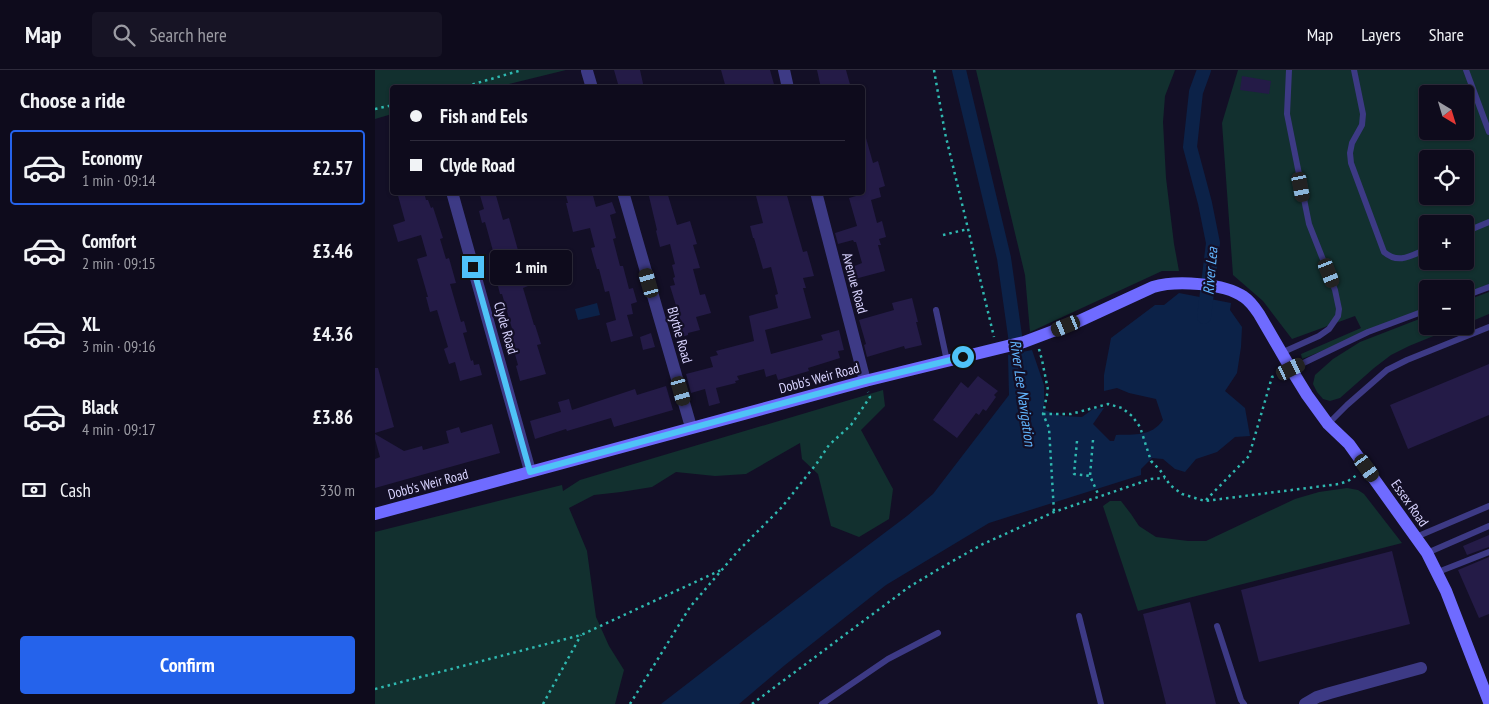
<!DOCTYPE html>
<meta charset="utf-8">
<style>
:root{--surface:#0e0b1c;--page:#171425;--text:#f1f3f6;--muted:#9b9ba3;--line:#2e2b3b;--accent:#2563eb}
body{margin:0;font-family:"PT Sans Narrow",sans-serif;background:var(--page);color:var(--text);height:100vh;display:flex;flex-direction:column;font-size:19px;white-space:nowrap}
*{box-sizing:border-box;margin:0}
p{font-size:16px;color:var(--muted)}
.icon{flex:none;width:28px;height:28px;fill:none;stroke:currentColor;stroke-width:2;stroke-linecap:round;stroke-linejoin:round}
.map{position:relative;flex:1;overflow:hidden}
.side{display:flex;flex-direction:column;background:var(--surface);width:375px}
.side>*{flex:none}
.guide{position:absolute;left:15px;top:15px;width:475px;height:110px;border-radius:5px;box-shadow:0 1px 4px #0004,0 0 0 1px var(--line);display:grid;align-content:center;height:110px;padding:0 20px;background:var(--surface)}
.needle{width:32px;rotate:142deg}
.buttons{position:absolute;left:1044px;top:15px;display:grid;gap:10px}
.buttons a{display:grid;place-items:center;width:55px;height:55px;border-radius:5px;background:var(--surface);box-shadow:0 1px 4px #0004,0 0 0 1px var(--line);font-size:25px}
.end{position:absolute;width:22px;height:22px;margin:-11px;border:6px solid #4fc3f7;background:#111;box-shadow:0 0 0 2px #111}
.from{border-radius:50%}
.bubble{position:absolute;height:35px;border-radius:5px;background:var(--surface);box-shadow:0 1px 4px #0004,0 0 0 1px var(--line);font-size:16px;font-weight:700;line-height:35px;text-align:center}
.car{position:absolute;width:15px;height:30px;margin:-15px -8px;border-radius:6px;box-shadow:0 0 4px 1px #0007;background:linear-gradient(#222 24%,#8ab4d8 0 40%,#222 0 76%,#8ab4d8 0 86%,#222 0)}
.guide b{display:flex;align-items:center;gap:18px;height:48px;font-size:19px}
.guide b+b{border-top:1px solid var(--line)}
.guide i{width:12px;height:12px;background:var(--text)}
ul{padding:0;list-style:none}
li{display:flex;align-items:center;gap:15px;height:75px;margin:0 10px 8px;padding:0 10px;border:2px solid transparent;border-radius:5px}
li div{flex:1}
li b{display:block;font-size:19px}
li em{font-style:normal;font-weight:700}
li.on{border-color:var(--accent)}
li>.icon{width:45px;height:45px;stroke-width:1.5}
h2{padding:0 20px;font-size:22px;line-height:60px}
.pay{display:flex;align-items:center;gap:12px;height:55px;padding:0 20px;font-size:19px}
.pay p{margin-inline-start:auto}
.primary-button{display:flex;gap:10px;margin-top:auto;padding:10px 20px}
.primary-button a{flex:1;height:58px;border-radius:5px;background:var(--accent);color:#fff;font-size:20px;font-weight:700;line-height:58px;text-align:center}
header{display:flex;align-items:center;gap:30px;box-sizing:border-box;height:70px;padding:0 25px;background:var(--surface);border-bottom:1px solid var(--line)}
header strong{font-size:24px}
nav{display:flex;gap:28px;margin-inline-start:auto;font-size:18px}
.search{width:350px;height:45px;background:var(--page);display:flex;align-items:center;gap:12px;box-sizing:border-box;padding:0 18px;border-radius:5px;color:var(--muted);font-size:19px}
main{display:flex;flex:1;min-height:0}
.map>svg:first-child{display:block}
.green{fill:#12302f;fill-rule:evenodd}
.water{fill:#0c2248}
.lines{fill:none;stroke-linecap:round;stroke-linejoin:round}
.canal{stroke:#0c2248;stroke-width:14}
.building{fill:#241b47}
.path{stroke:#2fb8b0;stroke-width:2.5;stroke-dasharray:2.5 4;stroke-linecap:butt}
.lane{stroke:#3d3a85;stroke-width:6}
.street{stroke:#3d3a85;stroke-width:12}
.secondary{stroke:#6f6bff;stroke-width:12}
.route{stroke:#4fc3f7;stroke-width:6}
.labels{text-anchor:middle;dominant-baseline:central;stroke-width:4.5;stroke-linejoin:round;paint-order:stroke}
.street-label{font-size:14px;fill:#d9d4ff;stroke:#130f26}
.water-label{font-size:15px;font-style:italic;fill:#62b6ff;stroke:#130f26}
</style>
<header>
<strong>Map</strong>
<div class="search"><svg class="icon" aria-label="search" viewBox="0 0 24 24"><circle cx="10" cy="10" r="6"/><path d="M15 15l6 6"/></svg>Search here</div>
<nav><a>Map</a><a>Layers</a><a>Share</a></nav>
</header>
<main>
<section class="side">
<h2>Choose a ride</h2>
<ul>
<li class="on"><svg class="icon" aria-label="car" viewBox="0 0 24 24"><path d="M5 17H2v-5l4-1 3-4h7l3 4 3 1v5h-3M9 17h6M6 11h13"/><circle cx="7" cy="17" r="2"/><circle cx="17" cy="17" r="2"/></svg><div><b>Economy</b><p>1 min · 09:14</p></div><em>£2.57</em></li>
<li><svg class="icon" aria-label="car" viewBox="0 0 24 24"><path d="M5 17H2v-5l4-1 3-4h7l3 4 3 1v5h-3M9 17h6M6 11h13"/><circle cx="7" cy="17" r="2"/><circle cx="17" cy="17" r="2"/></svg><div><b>Comfort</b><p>2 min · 09:15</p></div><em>£3.46</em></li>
<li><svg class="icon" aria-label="car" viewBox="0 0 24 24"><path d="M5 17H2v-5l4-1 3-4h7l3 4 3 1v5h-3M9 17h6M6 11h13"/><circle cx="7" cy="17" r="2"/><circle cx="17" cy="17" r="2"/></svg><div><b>XL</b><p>3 min · 09:16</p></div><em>£4.36</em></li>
<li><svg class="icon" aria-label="car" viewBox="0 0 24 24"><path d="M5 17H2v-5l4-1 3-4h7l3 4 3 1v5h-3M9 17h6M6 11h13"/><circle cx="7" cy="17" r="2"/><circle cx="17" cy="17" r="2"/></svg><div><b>Black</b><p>4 min · 09:17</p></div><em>£3.86</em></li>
</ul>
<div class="pay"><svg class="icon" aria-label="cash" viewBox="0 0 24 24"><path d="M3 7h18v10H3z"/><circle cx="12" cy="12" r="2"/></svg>Cash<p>330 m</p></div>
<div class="primary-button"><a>Confirm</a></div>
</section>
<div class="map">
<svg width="1114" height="634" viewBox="0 0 1114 634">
<rect width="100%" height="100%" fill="#130f26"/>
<path class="green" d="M0,0h191l-69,17 -104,1 -1,26 -17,5z
M601,0h199l-10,26 -2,26 3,56 8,66 5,27h-17l-132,61 -5,-57z
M863,0h251v214l-24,10v-5h-38v20l-125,50 -1,-5 60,-26 -6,-12 -63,23 -29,-38 -30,-26 -11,-152zM1052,24h38v37h-38zM1052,89h38v37h-38zM1052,154h38v37h-38z
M1114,222v22l-24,10v-23z
M1052,246v10h31l-49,20 -18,9 -17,13 -34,30 -10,3 -7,-2 -6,-7 -4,-8 2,-9 18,-16 27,-17z
M508,320l2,16 -24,24 32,59 -4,30 -30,18 -28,-11 -13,-52 -16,-15 -2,-16 -54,31 -31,2 -39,-4 -24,15 -31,5 -27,3 -25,13 18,43 9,66 13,29 15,24 -9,34h-240v-172l187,-47 1,6 17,-11z
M972,418l11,2 6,4 38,49 -264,68 -35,-105 7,-5h11l10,13 8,12 17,11 32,4h18l89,-42 24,-7z"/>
<path class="water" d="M804,223l52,10 -1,7 12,17 -1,20 -4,26 -12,18 20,17 5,28 -15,1 -18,15 -21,7 -11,13 -10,-3 -12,-10 -11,-1 -11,11v6l-152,48 -103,62 -101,80 -46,39h-78l157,-121 89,-67 26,-22 76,-99 -1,-40 24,-5 12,35v25l18,6 20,1 11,-8 11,-1 -11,16 17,17h4l2,-6c19,-1 35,2 47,-15l-7,-21 -27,-6 -12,-5 -13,3v-16l7,-37 44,-33h9z
M222,233l3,12 -22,5 -3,-11z"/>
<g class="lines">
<path class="canal" d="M584,0l45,188 16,113
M829,0l-8,22 -6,55 15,56 8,40 -9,74"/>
</g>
<path class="building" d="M239,0h26l4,18h-23l-1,-4h-2z
M346,0h49l5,18h-49z
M442,0h29l5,18h-30z
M867,6l29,5 -2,13 -29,-4z
M491,68l7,25 5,-2 7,25 -6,2 2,9 -10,3 6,23 5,-2 4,16 -7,2 2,6h-3l7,26 -38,10 -2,-11 17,-7 -6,-21h-2l-1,-2 -15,4 -3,-11 22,-7 -8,-28 14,-4v-55z
M22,122h27l2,8h2l3,8 2,-1 10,31 -3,1 6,20 3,-1 7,25 -6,1 11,38 3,-1 3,11 -4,1 8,28 2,-1 1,5 5,-1 3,11 -22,6 -5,-19 -6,2 -5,-15 4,-2 -11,-37 -7,2 -4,-15h2l-11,-38 10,-3 -6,-21 -23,7 -5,-17 12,-4z
M104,122h16l8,28 6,-2 19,68 -5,2 11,37h1l6,19 -4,1 9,29 -26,7 -4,-15 2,-1 -9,-32 4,-1 -11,-38h-2l-3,-12 4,-2 -16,-58 -3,1 -3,-12 5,-2z
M190,122h27l4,15 16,-5 4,11 -6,2 6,23 -3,1 7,27h3l6,23 4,-1 4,14 -6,2 2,10 -6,1 6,21 -22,6 -5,-19 10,-3 -7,-29 -4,1 -6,-23h-2l-6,-21 4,-1 -5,-19 -17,4 -7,-29h2z
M273,122h19l10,33 13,-4 7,23 -4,1 7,23 -7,1 7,26 5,-1 6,19 -15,4 4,13 -12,3v2l-13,4 -3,-11 10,-3 -12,-39 5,-1 -2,-7 2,-1 -3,-12 3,-1 -5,-20 -10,3 -4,-16 1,-1z
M380,122h31l17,60 4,-1 7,25 -11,2 3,10h-3l8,30 -46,12 6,24 52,-14 -2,-5 18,-5 5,20 -6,1 2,7 -32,10 1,3 -31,9 -2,-6 -10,3 -2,-8 -27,7 2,4 -4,1 1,2 -20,5 4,15 -11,3 -4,-17 -14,4 -5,-19 27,-7 -3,-10 8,-2 -2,-4 38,-10 -5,-25 29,-8 -3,-13 3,-1 -7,-27 -8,2 -9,-31h-1l-3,-12 13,-3z
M537,228l6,24h-2l6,23 -17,4 -1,-3 -37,11 -3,-12 2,-1 -7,-24 35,-10 -2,-7z
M276,263l4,14 -12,3 -3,-13z
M1114,294v51l-81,34 -18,-44z
M0,298h3l16,59 -19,6z
M603,306l20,15 -4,4 2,2 -10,14 -3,-2 -4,6 -3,-2 -19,25 -24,-18 28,-38 7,6z
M291,316l7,24 -59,17 -3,-9 -44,13 -1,-2 -31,10 -5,-18 31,-9 -3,-10 11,-3 3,11 63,-21 2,6z
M117,354l8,29 -125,35v-29l5,-2 -5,-18v-5l29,17 18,-5 1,4 26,-7 -3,-12 13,-4 2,6z
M1114,465v12l-22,8 -4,-9z
M1017,481l18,73 -151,38 -18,-72z
M1114,487v57l-10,4 -21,-48z
M815,532l26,102h-50l-23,-90z"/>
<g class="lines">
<path class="path" d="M559,0l11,63 49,204
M85,18l62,-18
M0,39l18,-4
M568,165l25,-6
M664,279l3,11 6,30 -5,24 6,14 5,84
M668,344h28l37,-10 14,4 10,8 8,11 11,34 9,9 10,15 12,9 23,7 134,-17 9,-3 9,-6
M718,370l-3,36 9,20
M702,371l-3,33 16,2
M831,430l43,-44 23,-79 7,-3
M0,619l206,-54 140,-65
M168,634l38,-69
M255,634l60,-97 48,-56 44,-44 35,-44 12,-18 22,-20 19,-28 -2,-5
M377,634l157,-117 35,-21 39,-22 71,-32 97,-33 14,-1"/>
<path class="lane" d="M979,0l9,44 -1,11 -10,18 -2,10 1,10 33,89c15,13 28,3 43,-3
M1091,0l23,62
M1090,162l24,-10
M1090,226l24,-9
M561,240l11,51
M906,283l38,-17 10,-7 9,-13 1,-7 -4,-19 -26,-66 -22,-110 2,-44
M916,299l77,-37 59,-22
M953,354l19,-19 40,-35 20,-10 82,-33
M1041,467l73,-31
M1052,483l62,-27
M1063,502l51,-20
M704,546l22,88
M842,556l24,74 3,4
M447,634l66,-45 50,-26"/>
<path class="street" d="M409,0l4,18
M212,1l5,17
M77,122l78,279
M248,122l68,235
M441,122l49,189
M930,634l12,-7 13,-4 91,-25"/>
<path class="secondary" d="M0,444l490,-133 159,-39 53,-20 76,-35c23,-7 71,-4 91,10 6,4 11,11 15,17l32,55 16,26 21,29 21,20 78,109 19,38 43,111"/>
</g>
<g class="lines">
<path class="route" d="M98,197l57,205 335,-91 98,-24"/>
</g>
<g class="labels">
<g class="street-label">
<text transform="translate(480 213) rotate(75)">Avenue Road</text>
<text transform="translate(131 258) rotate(74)">Clyde Road</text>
<text transform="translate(305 265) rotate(74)">Blythe Road</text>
<text transform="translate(444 308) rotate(-15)">Dobb's Weir Road</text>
<text transform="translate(53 414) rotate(-15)">Dobb's Weir Road</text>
<text transform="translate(1035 433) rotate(55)">Essex Road</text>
</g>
<g class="water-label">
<text transform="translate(835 201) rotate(-85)">River Lea</text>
<text transform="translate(648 323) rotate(82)">River Lee Navigation</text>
</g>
</g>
</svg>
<div class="buttons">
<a><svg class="needle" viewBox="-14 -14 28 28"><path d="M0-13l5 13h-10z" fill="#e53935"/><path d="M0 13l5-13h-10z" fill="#9b9ba3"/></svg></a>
<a><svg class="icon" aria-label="locate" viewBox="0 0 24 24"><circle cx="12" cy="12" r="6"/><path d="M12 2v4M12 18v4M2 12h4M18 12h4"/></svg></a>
<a>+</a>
<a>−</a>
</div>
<i class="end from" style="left:588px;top:287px"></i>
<i class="end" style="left:98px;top:197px"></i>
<div class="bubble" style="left:115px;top:180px;width:82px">1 min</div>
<i class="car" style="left:926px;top:117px;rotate:169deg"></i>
<i class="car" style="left:954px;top:203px;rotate:158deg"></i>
<i class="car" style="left:274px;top:213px;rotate:344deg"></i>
<i class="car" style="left:691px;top:256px;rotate:248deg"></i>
<i class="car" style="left:916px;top:299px;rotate:64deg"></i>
<i class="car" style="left:306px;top:321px;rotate:164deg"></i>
<i class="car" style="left:992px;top:398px;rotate:144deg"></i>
<div class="guide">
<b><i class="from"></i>Fish and Eels</b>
<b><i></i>Clyde Road</b>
</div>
</div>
</main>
